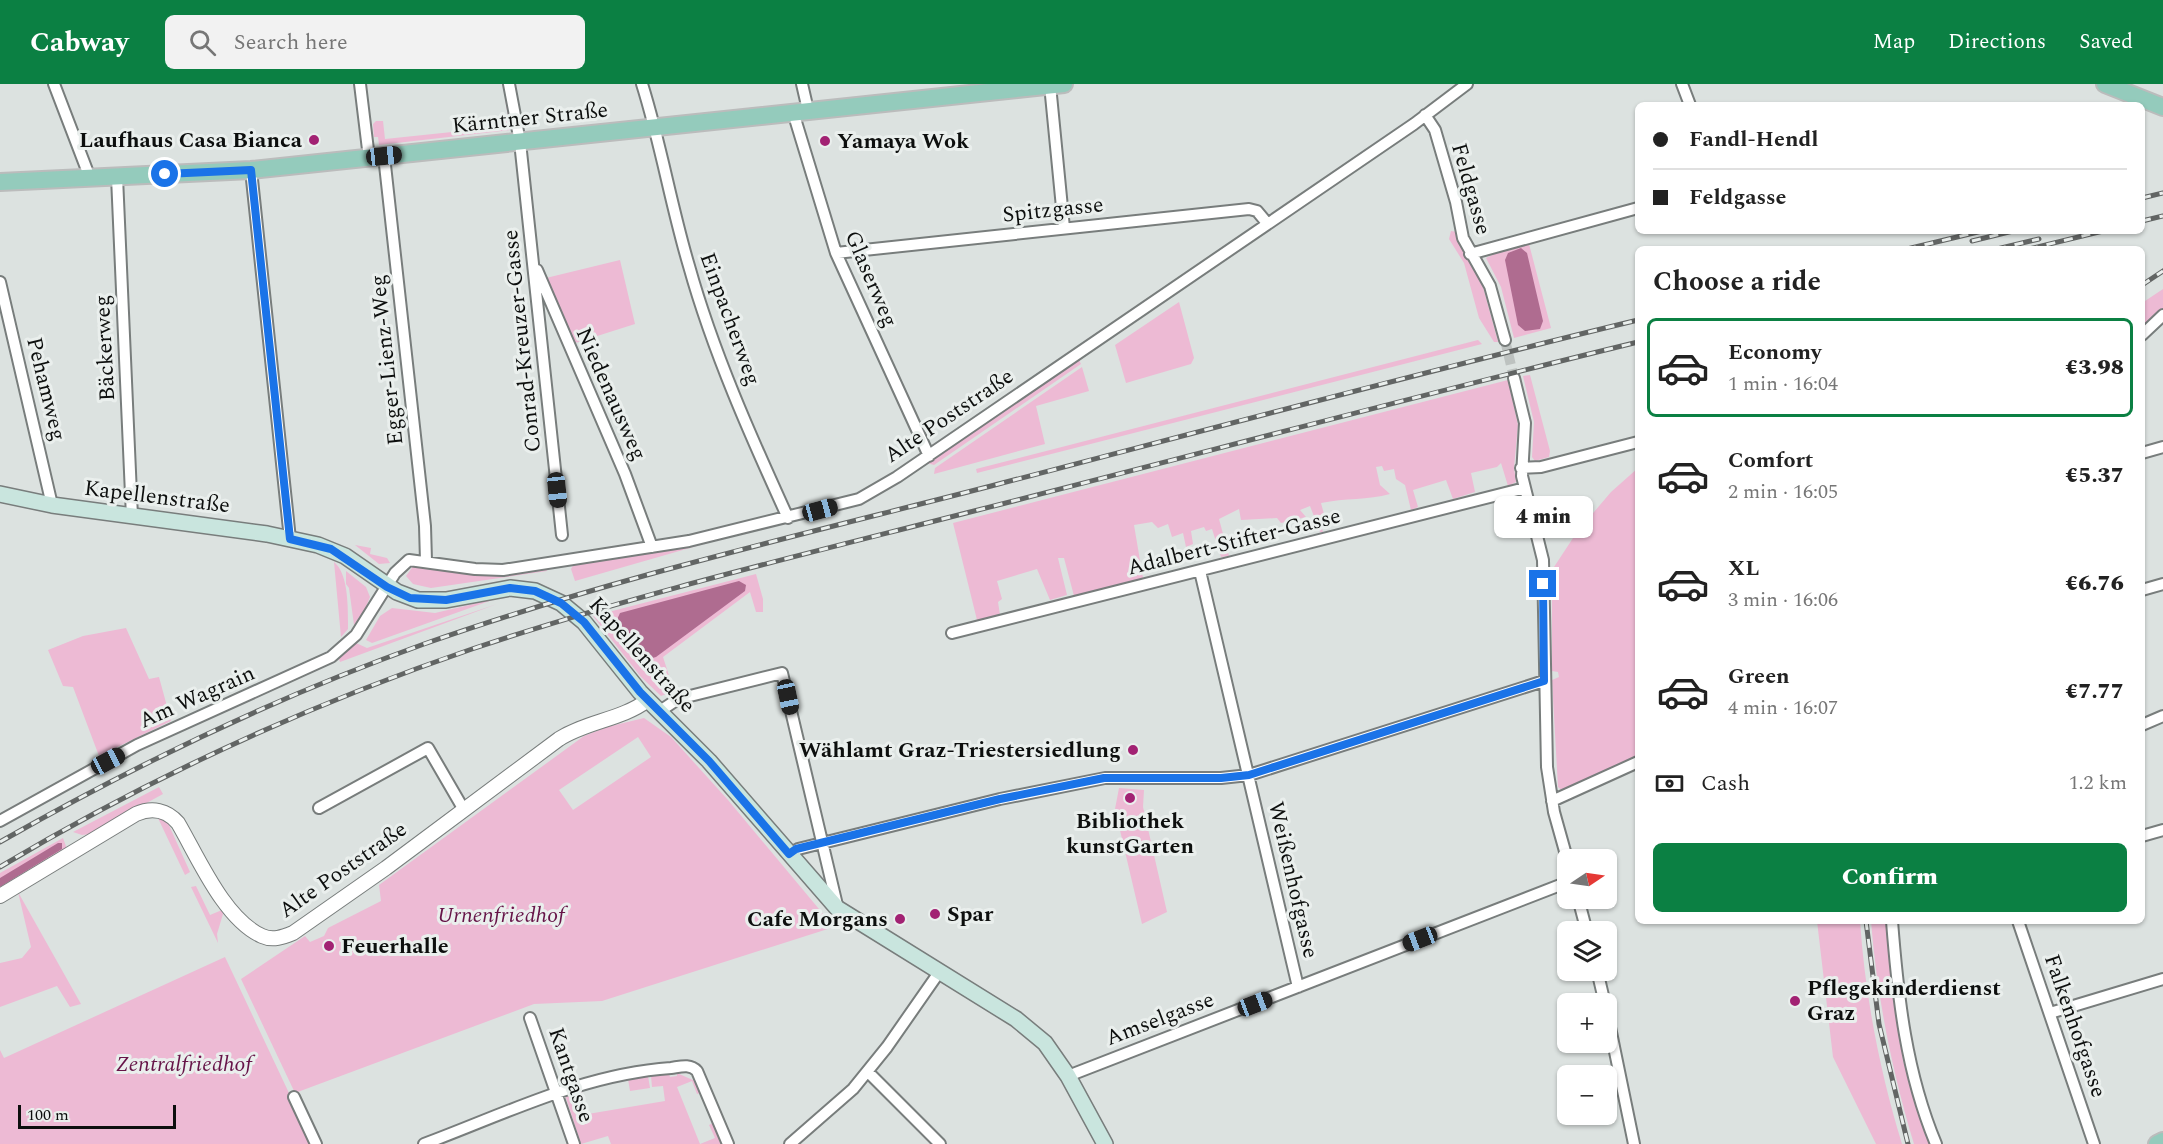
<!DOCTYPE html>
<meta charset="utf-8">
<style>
:root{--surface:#fff;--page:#f2f2f2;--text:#222;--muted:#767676;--line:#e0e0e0;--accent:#0b8043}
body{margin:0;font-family:Spectral,serif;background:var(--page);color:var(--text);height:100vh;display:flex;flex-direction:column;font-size:22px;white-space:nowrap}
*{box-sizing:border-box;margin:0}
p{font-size:20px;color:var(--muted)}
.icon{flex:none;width:33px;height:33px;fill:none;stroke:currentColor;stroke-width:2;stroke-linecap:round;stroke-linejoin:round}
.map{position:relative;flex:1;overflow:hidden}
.sheet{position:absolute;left:1635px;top:162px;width:510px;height:678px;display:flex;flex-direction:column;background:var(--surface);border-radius:9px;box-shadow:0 2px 4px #0004}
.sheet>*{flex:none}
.guide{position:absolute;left:1635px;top:18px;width:510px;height:132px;border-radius:9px;box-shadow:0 2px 4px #0004;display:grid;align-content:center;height:132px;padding:0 18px;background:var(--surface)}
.needle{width:39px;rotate:77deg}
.tools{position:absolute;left:1557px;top:765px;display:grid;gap:12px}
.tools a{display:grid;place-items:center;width:60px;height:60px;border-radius:9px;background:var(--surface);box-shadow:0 2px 4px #0004;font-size:30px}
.scale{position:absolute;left:18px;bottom:15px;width:158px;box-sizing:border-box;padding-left:6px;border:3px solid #0d0f0e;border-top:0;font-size:16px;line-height:21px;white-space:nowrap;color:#0d0f0e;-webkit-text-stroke:4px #eaefed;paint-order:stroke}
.end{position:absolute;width:27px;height:27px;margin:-14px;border:8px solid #1a73e8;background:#fff;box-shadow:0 0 0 3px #fff}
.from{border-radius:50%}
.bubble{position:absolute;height:42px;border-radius:9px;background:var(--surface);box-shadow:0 2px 4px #0004;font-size:20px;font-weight:800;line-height:42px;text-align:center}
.car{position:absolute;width:18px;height:36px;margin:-18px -9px;border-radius:8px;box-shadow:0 0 4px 2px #0007;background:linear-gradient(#222 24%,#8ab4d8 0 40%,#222 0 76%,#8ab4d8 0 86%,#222 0)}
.guide b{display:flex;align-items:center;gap:21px;height:57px;font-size:22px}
.guide b+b{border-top:2px solid var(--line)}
.guide i{width:15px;height:15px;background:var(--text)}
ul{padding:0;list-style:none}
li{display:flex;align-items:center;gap:18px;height:99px;margin:0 12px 9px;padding:0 6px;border:3px solid transparent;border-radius:9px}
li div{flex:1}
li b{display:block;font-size:22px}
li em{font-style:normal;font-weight:800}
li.selected{border-color:var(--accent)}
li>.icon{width:54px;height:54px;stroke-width:1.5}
h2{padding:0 18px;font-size:27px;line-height:72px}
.pay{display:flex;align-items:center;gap:15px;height:66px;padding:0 18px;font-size:22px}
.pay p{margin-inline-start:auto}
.primary-button{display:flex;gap:12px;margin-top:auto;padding:12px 18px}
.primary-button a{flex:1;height:69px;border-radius:9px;background:var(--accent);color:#fff;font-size:24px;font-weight:800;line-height:69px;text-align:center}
header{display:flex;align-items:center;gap:36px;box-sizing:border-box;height:84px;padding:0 30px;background:var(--accent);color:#fff}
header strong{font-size:28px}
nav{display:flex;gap:33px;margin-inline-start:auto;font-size:21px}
.search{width:420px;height:54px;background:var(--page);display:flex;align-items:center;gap:15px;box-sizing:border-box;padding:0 21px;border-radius:9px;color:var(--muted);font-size:22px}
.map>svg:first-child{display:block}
.green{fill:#edbad4;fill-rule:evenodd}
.water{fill:#af6c90}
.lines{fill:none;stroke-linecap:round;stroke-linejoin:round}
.minor-tunnel{stroke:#bdc2c0;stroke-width:10;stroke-dasharray:10 5;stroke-linecap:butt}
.minor-casing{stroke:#787d7c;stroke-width:14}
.tertiary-casing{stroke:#787d7c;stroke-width:16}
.secondary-casing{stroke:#787d7c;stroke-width:18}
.primary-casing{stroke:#bbbcbc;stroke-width:20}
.minor{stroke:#fff;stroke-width:10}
.tertiary{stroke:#fff;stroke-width:14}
.secondary{stroke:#c9e5de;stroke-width:15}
.primary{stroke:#94cbbc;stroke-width:16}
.rail-casing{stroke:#626564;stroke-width:5}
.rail{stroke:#eaefed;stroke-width:3;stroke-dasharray:9;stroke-linecap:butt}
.route{stroke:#1a73e8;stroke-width:8}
.poi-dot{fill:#a22273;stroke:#eaefed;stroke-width:2}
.labels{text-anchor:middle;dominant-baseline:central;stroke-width:6;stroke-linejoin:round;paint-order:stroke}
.street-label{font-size:22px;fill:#0d0f0e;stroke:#eaefed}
.poi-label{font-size:22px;font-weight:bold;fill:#0d0f0e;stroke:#eaefed;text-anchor:start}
.park-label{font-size:22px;font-style:italic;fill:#661448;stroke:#eaefed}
</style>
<header>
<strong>Cabway</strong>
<div class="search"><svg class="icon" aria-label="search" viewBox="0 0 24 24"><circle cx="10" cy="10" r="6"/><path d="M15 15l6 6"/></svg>Search here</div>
<nav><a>Map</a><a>Directions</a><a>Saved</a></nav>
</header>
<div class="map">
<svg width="2163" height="1060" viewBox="0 0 2163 1060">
<rect width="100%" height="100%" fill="#dce2e0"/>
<path class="green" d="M505,15l8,28 -3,3 -131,15 -1,-8h-4l-1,-13 3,-3h7l2,18 115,-12v-8l8,-3z
M1451,147l6,1 5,17 21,38 15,55h-4l-15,-24 -15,-55 -15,-24z
M1529,160l22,84 -37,10 -13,-51 -15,-29 12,-6z
M620,176l15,64 -63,20 -26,-66z
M2163,205v21l-21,18v-25z
M1179,218l15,56 -3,6 -65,19 -11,-38z
M1478,256l4,4 -505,129 -1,-4z
M1079,276l2,4 -147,101 -7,-2z
M1082,283l7,24 -53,15 9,38 -111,30 1,-6z
M1530,291l20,76 -1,6 -14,4 -3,-4 2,-35 -11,-46z
M1508,296l10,45 -4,43 2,14 -8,4 -7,-23 -4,4 -26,6 4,19 -22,7 -7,-19 -33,10 5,17 -7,3 -6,-25 -9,-6 -2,-10 -10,2 -2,-5 -6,1 4,18 10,9c-22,6 -45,4 -69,9l3,11 -6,2 5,16h-3l-10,-26 -10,4 6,7 -25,6 -4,-5 -36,2 -2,-11 -20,10 10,37 -8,1 -9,-28 -6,2 -2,-4 -13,4 2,13 -7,3 -3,-14 -11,4 -4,-13 -10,4 -6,-6 -18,3 9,53 -69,18 -10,-38h-6l9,37 -17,5 -13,-31 -40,12 5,18 -4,3 2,13 -23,5 -24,-97z
M1638,384v288l-74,36 -6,-5 -6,-107 7,-3 -1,-5 -6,-1v-101l25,-38 34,-40z
M721,455l-146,42 -4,-12 3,-5z
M355,461l16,3 -1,6 17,4 3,5 -11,1z
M334,478c15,12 14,48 14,67l-7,8z
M414,481l98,9 34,-5 1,2 -116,17 -18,-4 -7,-8z
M346,487l20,16 4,10 -5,12 -11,16 -5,-37 -3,-4z
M756,490l7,25v13h-7l-6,-20 -87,65 11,34 -13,5 -20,-19 -48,-61z
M495,515l-123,44 -6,-3 14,-24 12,-8 43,5z
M497,520l-157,58 -1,-3 17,-16 11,5z
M126,544l23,51 10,-2 12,44 -72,35 -26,-69 -10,-1 -15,-36 35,-14z
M644,634l27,19 57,63 106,127 -232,74 -68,3 -239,89 -54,-114 64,-43 5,6 14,-6 4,-8 53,-27 -2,-16 205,-149 23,-9zM638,653l13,20 -78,53 -14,-20z
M159,703l4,7 -73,40 -8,1 -9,-3z
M1119,704l25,2 -1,17 24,105 -25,12 -27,-115z
M157,732l11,7 22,49 -5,3z
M63,754l4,11 -67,41v-17z
M196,802l14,29 12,-5 1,4 -6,20 1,9 -27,-56z
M18,808l63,112 -11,3 -13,-21 -57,21v-44l22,-5 9,-11z
M1817,837h43c5,75 20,151 42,223h-26l-43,-87z
M1871,837h16l1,24 15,116 27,83h-16c-22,-73 -37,-147 -43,-223z
M225,873l88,187h-313v-94l4,8z
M677,989l18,8 5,12 -3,1 -5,-13 -15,6 23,57 15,-6 -6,-13 4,-2 8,21h-110l-3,-8 -27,8 -16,-49 17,-3 1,7 -10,2 3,15 89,-15 -2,-15 -11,1 -1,-11 18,-2 1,3 7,-1z
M648,992l2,12 -20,3 -2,-12z"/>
<path class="water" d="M1521,164l6,5 16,68 -3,8 -15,2 -7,-6 -13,-65 3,-7z
M739,497l7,4 -1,6 -89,66c-17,6 -33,-20 -41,-33l5,-11z
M58,759h4v6l-62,38v-9z"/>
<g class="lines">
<path class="minor-tunnel" d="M1505,256l9,38"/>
<g class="minor-casing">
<path id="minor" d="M54,0l36,94
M360,0l9,74
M509,0l11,58 42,393
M642,0c19,60 29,122 47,182 24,86 62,171 99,252
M802,0l6,26
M1682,0l8,21
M1050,1l14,143
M793,28l43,141 93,203
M1425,31l10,15 21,72 7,36 27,48 15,54
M384,72l41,370 1,35
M251,86l39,369
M117,93l15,340
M836,169l413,-44 8,2 10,12
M1470,170l168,-46
M537,186l88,204 27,73
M0,198l52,223
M2142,251l21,-20
M1514,294l11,45 -3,53 21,84 4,207 7,45 14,50
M2142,369l21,-6
M1521,384l20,-1 97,-25
M1200,487l98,416
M2142,506l21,-6
M952,549l573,-145
M660,627l18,-12 104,-26 55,232
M2142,641l21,-9
M1552,717l86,-39
M319,724l109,-60 36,62
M0,737l137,-76 194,-88 25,-22 39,-62 14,-13 66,9 28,1 186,-29 170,-42 38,-22 517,-353 53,-40
M2142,752l21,-6
M789,770l9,-5 202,-50 105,-21h116l28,-3 295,-94
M1578,814l9,34
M1892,837c6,77 14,151 44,223
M2018,837l76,223
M1597,886l8,34
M1606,924l28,136
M2050,929l113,-34
M530,934l44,126
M868,988l72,72
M1068,992l500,-194
M294,1013l22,47
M424,1060c81,-30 159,-70 247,-76 8,-1 19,-5 26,3l31,73
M790,1060l63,-55 34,-42 53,-76"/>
</g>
<g class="tertiary-casing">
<path id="tertiary" d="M0,812l136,-82c16,-7 31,-4 42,9 20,34 46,96 84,113 11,5 21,1 31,-3l93,-65 173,-129c28,-18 62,-19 89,-39"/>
</g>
<g class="secondary-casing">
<path id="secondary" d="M0,410l52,11 215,29 51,11 27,11 52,36 21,8h28l64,-12 25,3 26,12 23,19 56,70 69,69 128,147 179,111 29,24 23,33 37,68"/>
</g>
<g class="primary-casing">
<path id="primary" d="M2105,0l58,23
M0,98l251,-12 813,-86
M2157,1060l6,-3"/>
</g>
<use href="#minor" class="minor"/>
<use href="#tertiary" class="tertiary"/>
<use href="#secondary" class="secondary"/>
<use href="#primary" class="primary"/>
<g class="rail-casing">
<path id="rail" d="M2142,114l21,-5
M2142,137l21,-5
M1972,157l41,-10
M1907,165l75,-18
M1997,165l42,-10
M2029,165l74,-18
M2142,201l21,-14
M0,758c135,-77 276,-145 424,-198 185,-65 377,-109 567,-158 215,-56 431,-114 647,-166
M0,783c149,-89 308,-162 472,-218 164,-55 334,-95 502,-138 221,-56 442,-115 664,-169
M1866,837l13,103 29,120"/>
</g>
<use href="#rail" class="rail"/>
</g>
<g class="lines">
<path class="route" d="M165,90l86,-4 39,369 41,10 56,38 23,11 36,2 64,-12 25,3 26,12 23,19 56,70 69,69 80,93 7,-5 204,-50 104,-21h117l28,-3 295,-94 -1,-97"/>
</g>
<g class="poi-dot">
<circle cx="314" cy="56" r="6"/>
<circle cx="825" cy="57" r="6"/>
<circle cx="1133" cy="666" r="6"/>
<circle cx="1130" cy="714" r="6"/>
<circle cx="935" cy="830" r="6"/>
<circle cx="900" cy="835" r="6"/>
<circle cx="329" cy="862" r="6"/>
<circle cx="1795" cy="917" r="6"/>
</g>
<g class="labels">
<g class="street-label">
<text transform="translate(530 34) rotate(-6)">Kärntner Straße</text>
<text transform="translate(1471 105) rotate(74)">Feldgasse</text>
<text transform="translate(1053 126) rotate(-6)">Spitzgasse</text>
<text transform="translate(871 195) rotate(67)">Glaserweg</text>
<text transform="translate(730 235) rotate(70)">Einpacherweg</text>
<text transform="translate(522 257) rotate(-96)">Conrad-Kreuzer-Gasse</text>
<text transform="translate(105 264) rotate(-93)">Bäckerweg</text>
<text transform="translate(387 276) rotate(-96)">Egger-Lienz-Weg</text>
<text transform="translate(46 305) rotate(76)">Pehamweg</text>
<text transform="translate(611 310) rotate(66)">Niedenausweg</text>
<text transform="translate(949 332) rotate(-34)">Alte Poststraße</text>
<text transform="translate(157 413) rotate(7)">Kapellenstraße</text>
<text transform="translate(1234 458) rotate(-14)">Adalbert-Stifter-Gasse</text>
<text transform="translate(642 571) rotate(48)">Kapellenstraße</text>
<text transform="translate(197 613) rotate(-24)">Am Wagrain</text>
<text transform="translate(343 786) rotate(-35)">Alte Poststraße</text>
<text transform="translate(1293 796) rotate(77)">Weißenhofgasse</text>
<text transform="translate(1160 935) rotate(-21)">Amselgasse</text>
<text transform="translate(2075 942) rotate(71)">Falkenhofgasse</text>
<text transform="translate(571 991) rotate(71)">Kantgasse</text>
</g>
<g class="poi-label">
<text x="302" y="56" text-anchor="end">Laufhaus Casa Bianca</text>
<text x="837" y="57">Yamaya Wok</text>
<text x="1121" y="666" text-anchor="end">Wählamt Graz-Triestersiedlung</text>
<text x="1130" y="737" text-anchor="middle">Bibliothek<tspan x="1130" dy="25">kunstGarten</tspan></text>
<text x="947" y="830">Spar</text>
<text x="888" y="835" text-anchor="end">Cafe Morgans</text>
<text x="341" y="862">Feuerhalle</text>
<text x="1807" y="904">Pflegekinderdienst<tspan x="1807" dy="25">Graz</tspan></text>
</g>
<g class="park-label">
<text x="501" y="831">Urnenfriedhof</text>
<text x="184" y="980">Zentralfriedhof</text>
</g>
</g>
</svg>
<div class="tools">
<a><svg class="needle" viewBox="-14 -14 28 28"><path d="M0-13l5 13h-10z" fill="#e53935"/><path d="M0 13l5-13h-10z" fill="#767676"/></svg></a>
<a><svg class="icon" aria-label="layers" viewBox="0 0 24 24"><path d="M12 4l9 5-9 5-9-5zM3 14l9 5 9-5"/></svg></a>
<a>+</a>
<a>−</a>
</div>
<div class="scale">100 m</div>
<i class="end from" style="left:165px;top:90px"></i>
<i class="end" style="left:1543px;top:500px"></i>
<div class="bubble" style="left:1494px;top:412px;width:99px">4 min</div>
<i class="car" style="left:384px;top:72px;rotate:84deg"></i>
<i class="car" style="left:557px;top:406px;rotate:174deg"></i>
<i class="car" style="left:820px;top:426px;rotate:75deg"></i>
<i class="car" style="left:788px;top:613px;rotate:168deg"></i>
<i class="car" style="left:108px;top:677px;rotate:62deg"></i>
<i class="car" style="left:1420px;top:855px;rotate:249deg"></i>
<i class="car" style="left:1255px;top:920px;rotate:69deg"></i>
<div class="guide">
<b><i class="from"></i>Fandl-Hendl</b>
<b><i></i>Feldgasse</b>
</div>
<section class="sheet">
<h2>Choose a ride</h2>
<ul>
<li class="selected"><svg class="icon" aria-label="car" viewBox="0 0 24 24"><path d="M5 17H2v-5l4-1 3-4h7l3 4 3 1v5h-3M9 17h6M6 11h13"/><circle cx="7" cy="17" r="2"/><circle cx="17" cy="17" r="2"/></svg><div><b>Economy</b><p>1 min · 16:04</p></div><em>€3.98</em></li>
<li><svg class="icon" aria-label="car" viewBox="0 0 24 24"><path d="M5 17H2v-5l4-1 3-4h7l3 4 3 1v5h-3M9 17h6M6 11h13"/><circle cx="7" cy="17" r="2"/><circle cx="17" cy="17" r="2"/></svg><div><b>Comfort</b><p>2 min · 16:05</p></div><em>€5.37</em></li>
<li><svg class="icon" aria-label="car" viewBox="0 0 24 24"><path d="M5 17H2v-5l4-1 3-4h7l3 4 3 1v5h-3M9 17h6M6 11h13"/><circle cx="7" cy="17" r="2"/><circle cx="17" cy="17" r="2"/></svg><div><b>XL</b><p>3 min · 16:06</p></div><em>€6.76</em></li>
<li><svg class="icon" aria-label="car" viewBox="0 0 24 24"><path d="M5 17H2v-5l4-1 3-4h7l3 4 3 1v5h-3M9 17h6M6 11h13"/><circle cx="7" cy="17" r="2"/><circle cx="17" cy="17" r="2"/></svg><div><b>Green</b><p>4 min · 16:07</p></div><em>€7.77</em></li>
</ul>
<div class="pay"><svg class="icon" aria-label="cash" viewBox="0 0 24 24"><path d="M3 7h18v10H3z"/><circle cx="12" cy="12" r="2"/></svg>Cash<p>1.2 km</p></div>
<div class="primary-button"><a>Confirm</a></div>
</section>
</div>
